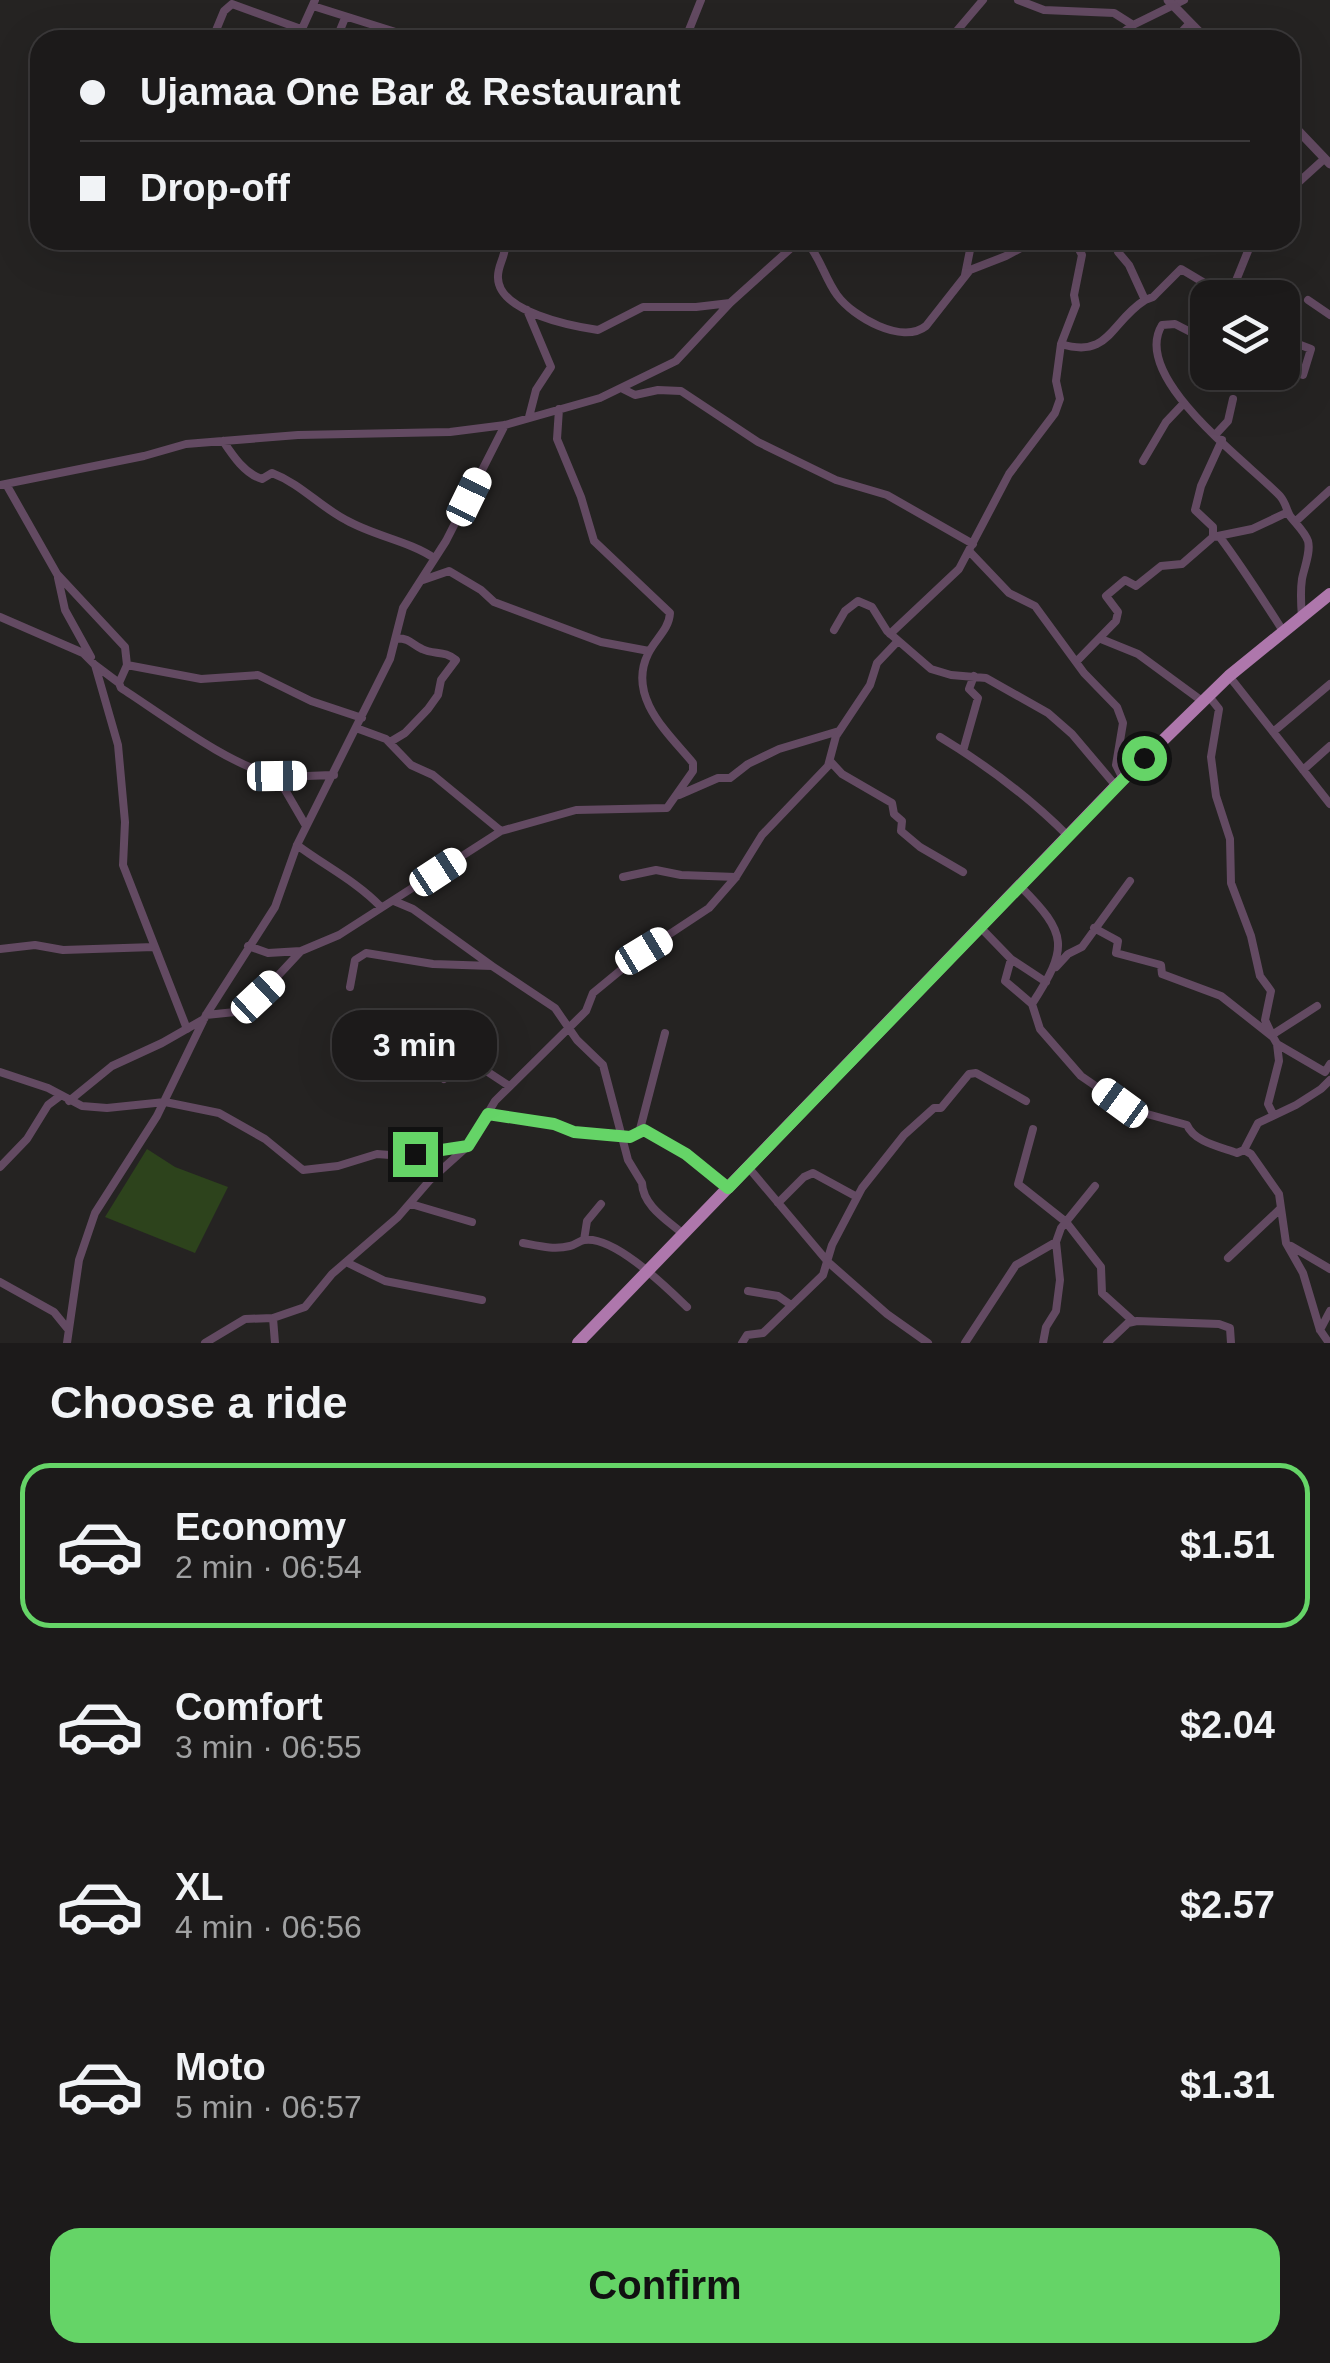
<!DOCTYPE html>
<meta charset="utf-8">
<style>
:root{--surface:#1c1a1a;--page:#292727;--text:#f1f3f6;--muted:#a0a1a2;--line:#3a3839;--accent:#65d467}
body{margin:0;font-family:Arial,sans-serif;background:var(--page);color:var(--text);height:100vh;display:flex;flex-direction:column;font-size:38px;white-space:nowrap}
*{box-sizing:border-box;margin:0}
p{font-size:32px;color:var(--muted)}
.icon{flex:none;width:55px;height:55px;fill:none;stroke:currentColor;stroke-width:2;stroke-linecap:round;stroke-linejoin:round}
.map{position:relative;height:1343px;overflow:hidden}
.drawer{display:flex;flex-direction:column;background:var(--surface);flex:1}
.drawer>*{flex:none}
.banner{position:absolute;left:30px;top:30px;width:1270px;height:220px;border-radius:30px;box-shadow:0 10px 40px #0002,0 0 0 2px var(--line);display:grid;align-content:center;height:220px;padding:0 50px;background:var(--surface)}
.tools{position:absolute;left:1190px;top:280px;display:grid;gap:20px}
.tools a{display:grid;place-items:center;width:110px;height:110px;border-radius:20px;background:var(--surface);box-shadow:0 10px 40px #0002,0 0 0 2px var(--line);font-size:50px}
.end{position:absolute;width:45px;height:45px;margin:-22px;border:12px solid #65d467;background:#111;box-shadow:0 0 0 5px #111}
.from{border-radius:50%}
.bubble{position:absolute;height:70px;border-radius:30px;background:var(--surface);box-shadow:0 10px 40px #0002,0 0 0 2px var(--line);font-size:32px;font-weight:700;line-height:70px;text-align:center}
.car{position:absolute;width:30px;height:60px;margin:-30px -15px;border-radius:12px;box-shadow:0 0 8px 2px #0007;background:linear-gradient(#fff 24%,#345 0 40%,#fff 0 76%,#345 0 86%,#fff 0)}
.banner b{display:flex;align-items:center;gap:35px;height:95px;font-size:38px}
.banner b+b{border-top:2px solid var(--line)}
.banner i{width:25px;height:25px;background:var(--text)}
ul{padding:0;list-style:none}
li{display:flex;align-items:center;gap:30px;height:165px;margin:0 20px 15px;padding:0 30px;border:5px solid transparent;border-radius:30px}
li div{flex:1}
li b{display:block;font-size:38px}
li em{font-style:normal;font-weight:700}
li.active{border-color:var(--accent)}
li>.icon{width:90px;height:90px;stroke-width:1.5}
h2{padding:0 50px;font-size:45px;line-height:120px}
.primary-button{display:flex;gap:20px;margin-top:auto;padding:20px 50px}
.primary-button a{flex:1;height:115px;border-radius:30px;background:var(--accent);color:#111;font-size:40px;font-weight:700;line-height:115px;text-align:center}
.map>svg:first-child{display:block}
.green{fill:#2d431c}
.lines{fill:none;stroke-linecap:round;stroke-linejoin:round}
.minor{stroke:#634a62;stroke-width:8}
.tertiary{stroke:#634a62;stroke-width:9}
.trunk{stroke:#ae77ac;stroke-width:12}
.route{stroke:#65d467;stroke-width:12}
</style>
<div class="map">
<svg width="1330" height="1343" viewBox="0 0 1330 1343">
<rect width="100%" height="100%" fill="#252322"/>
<path class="green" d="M147,1149l28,18 53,20 -33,66 -90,-36z"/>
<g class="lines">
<path class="minor" d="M1018,0l26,10 70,3 19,12
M313,6l108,34
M212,40l12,-29 8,-7 69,25
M297,40l18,-40
M336,40l9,-22
M685,40l16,-40
M949,40l34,-40
M1113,40l20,-15 51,-25
M1174,40l16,-17
M1290,190l33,-30
M504,240c4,15 -7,24 -6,38 1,34 73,48 100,52l45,-23h53l34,-4
M805,240c15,16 19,37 32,55 16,22 65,50 89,31l44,-56 36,-14 24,-13 14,-3
M965,275l7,-35
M1229,298l19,-47
M1145,300l8,-3 28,-28 47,28
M1308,300l22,15
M527,310l24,57 -15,23 -7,27
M1208,341l-33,-17 -13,1c-32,52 84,136 118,171 6,7 6,13 10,20 6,8 15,16 18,25 3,11 -4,27 -6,38 -2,13 -1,26 0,38
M1282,342l8,-1 21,8 -8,26
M1061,344c49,15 49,-22 84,-44l-16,-35 -11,-13 2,-12
M623,389l12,6 23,-5 23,1 77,51 78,38 51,15 86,49
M1216,434l12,-13 5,-22
M223,441c10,15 22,33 39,38l10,-6c29,11 47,33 74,47 28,16 63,21 88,38
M1143,461l23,-39 18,-19
M6,484l51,90 68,73 2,18 -8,18 2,5c39,25 114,82 158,88 17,2 37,-1 55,-1
M0,485l144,-29 42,-12 112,-9 152,-3 55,-7 95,-27 76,-37 54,-58 70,-63
M1295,522l35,-32
M1219,536c24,32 43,62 64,95
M1213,537v-10l-18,-17 6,-24 21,-46
M970,552l39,41 26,13 49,67 33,34 6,16 -7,42 7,14
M58,578l7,32 26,47
M423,580l26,-9 32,19 13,12 107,40 48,9
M0,617l83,36 12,12 23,80 7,77 -2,43 64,164
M834,630l11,-19 13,-10 14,6 15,24 44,38 20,6 35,3 62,35 24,21 44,52
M890,634l69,-65 50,-95 46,-61 5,-14 -4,-18 5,-37 15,-39 -2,-10 8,-40 -8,-15
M1101,639l37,15 64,47
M1076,662l40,-41 2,-9 -12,-16 19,-16 11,6 25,-20 21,-2 31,-27 39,-8 36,-17
M95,665l24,18
M127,665l74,14 57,-4 53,26 51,17
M1229,676l101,128
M1208,695l11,14 -8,48 5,39 14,43 1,44 20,53 9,40 11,15 -6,29 8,17
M356,728l30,11 25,26 22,10 68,56
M1273,732l57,-48
M940,737c48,29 89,60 129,100
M390,742l15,-9 23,-24 10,-14 3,-15 15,-20c-11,-10 -22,-5 -34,-11 -11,-5 -11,-10 -25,-11
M963,751l15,-53 -9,-9 5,-13
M830,761l12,13 50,29 2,11 8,7 -1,10 19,16 43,25
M1303,770l27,-24
M277,776l29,50
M679,795l39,-17h12l18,-14 31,-15 60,-18
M297,845c28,21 59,36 84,62
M623,877l33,-7 25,5 55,2
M1020,886c48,48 49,61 12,118
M394,901l19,8 79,57
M981,928l30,31 35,23
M1094,928l24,13 -2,12 45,12 1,9 59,22 52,41 4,7 48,28 5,-8
M248,946l20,7 33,-2
M0,949l35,-4 28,5 91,-3
M1011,959l-6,22 27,23 8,25 41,47 48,33 58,16c7,17 34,22 50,28l7,-3 7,4 28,40 7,49 17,30 17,57 9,13
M1056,967l12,-13 14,-7 48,-66
M350,987l5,-27 11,-7 67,11 59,2 63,42 22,32 26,25 25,95 14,23c1,23 25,37 41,51
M206,1015l39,-4 56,-60 38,-16 162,-104 75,-21 91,-2 26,-37v-8c-25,-30 -66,-66 -45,-109 7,-15 21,-24 22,-41l-76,-72 -13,-44 -24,-58 2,-30
M1272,1035l45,-29
M0,1072l48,16 34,18 25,2 58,-6 54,11 46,26 38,31 35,-4 39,-12 26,2 66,-11
M444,1079l19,-20h5l41,27
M69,1101l43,-35 50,-23 42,-24
M488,1114l66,11 20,7 57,5 13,-6 42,23 42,34
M1273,1114l-5,-10 11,-43 -2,-17
M1033,1129l-15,55 48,38 35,45 1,26 31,28
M639,1133l26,-100
M1244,1150l14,-27 38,-18 25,-16 9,-9
M0,1167l27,-28 21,-34 12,-9
M748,1167l80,95 59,52 41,29
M778,1203l26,-26 9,-4 44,24
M411,1204l61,18
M584,1240l3,-19 14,-17
M523,1243c16,3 31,7 47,3 5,-1 9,-5 14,-6 30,-5 83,48 103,67
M1291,1246l39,23
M1228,1258l52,-49
M348,1263l37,18 97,19
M0,1282l54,30 13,16
M748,1291l30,5 13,9
M273,1318l2,25
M1320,1330l10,-19
M67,1343l12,-83 16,-47 62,-97 49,-101 69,-108 22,-62 93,-186 13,-51 43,-67 59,-116
M205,1343l40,-24 28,-1 32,-11 27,-33 66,-57 32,-37 39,-35 26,-44 91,-90 7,-18 51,-42 65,-43 27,-31 26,-42 66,-69 8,-30 34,-51 7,-22 20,-21
M742,1343l5,-8 16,-2 60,-58 9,-30 30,-57 42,-53 30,-27h7l28,-34 7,-1 50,28
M965,1343l51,-78 40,-23
M1043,1343l3,-16 10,-16 4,-31 -4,-38 5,-14 34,-42
M1107,1343l21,-20 9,-2 82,3 11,4 1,15"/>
<path class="tertiary" d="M1168,0l39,40
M1290,122l40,42"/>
<path class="trunk" d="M578,1343l538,-557 113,-110 101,-82"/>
</g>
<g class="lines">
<path class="route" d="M415,1154l53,-8 20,-32 66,10 20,8 56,5 14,-7 42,24 42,34 416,-430"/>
</g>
</svg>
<div class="tools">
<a><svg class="icon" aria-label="layers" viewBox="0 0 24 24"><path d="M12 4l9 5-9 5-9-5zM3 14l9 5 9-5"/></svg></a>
</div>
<i class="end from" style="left:1144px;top:758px"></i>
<i class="end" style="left:415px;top:1154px"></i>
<div class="bubble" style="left:332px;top:1010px;width:165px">3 min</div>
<i class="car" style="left:469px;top:497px;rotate:26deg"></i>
<i class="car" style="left:277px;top:776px;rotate:89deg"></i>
<i class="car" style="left:438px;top:872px;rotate:57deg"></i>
<i class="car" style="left:644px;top:951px;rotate:59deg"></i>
<i class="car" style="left:258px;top:997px;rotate:47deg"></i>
<i class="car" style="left:1120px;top:1103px;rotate:306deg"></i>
<div class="banner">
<b><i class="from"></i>Ujamaa One Bar &amp; Restaurant</b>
<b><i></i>Drop-off</b>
</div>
</div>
<section class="drawer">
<h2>Choose a ride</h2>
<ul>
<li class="active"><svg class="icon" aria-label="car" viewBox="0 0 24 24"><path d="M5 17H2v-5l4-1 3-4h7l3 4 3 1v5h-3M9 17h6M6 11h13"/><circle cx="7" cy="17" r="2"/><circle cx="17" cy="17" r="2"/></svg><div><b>Economy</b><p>2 min · 06:54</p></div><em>$1.51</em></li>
<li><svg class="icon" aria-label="car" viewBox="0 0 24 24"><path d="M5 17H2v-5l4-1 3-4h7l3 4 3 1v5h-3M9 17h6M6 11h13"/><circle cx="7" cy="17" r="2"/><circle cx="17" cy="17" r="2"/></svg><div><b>Comfort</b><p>3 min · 06:55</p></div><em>$2.04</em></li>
<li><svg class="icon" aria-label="car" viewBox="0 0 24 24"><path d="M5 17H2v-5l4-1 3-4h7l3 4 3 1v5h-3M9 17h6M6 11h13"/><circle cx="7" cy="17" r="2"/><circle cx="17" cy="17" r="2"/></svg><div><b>XL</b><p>4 min · 06:56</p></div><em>$2.57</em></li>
<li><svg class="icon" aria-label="car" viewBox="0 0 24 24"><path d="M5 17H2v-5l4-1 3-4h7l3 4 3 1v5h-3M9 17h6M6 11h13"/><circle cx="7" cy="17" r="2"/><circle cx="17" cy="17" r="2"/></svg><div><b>Moto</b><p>5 min · 06:57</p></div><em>$1.31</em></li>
</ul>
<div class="primary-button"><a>Confirm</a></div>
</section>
